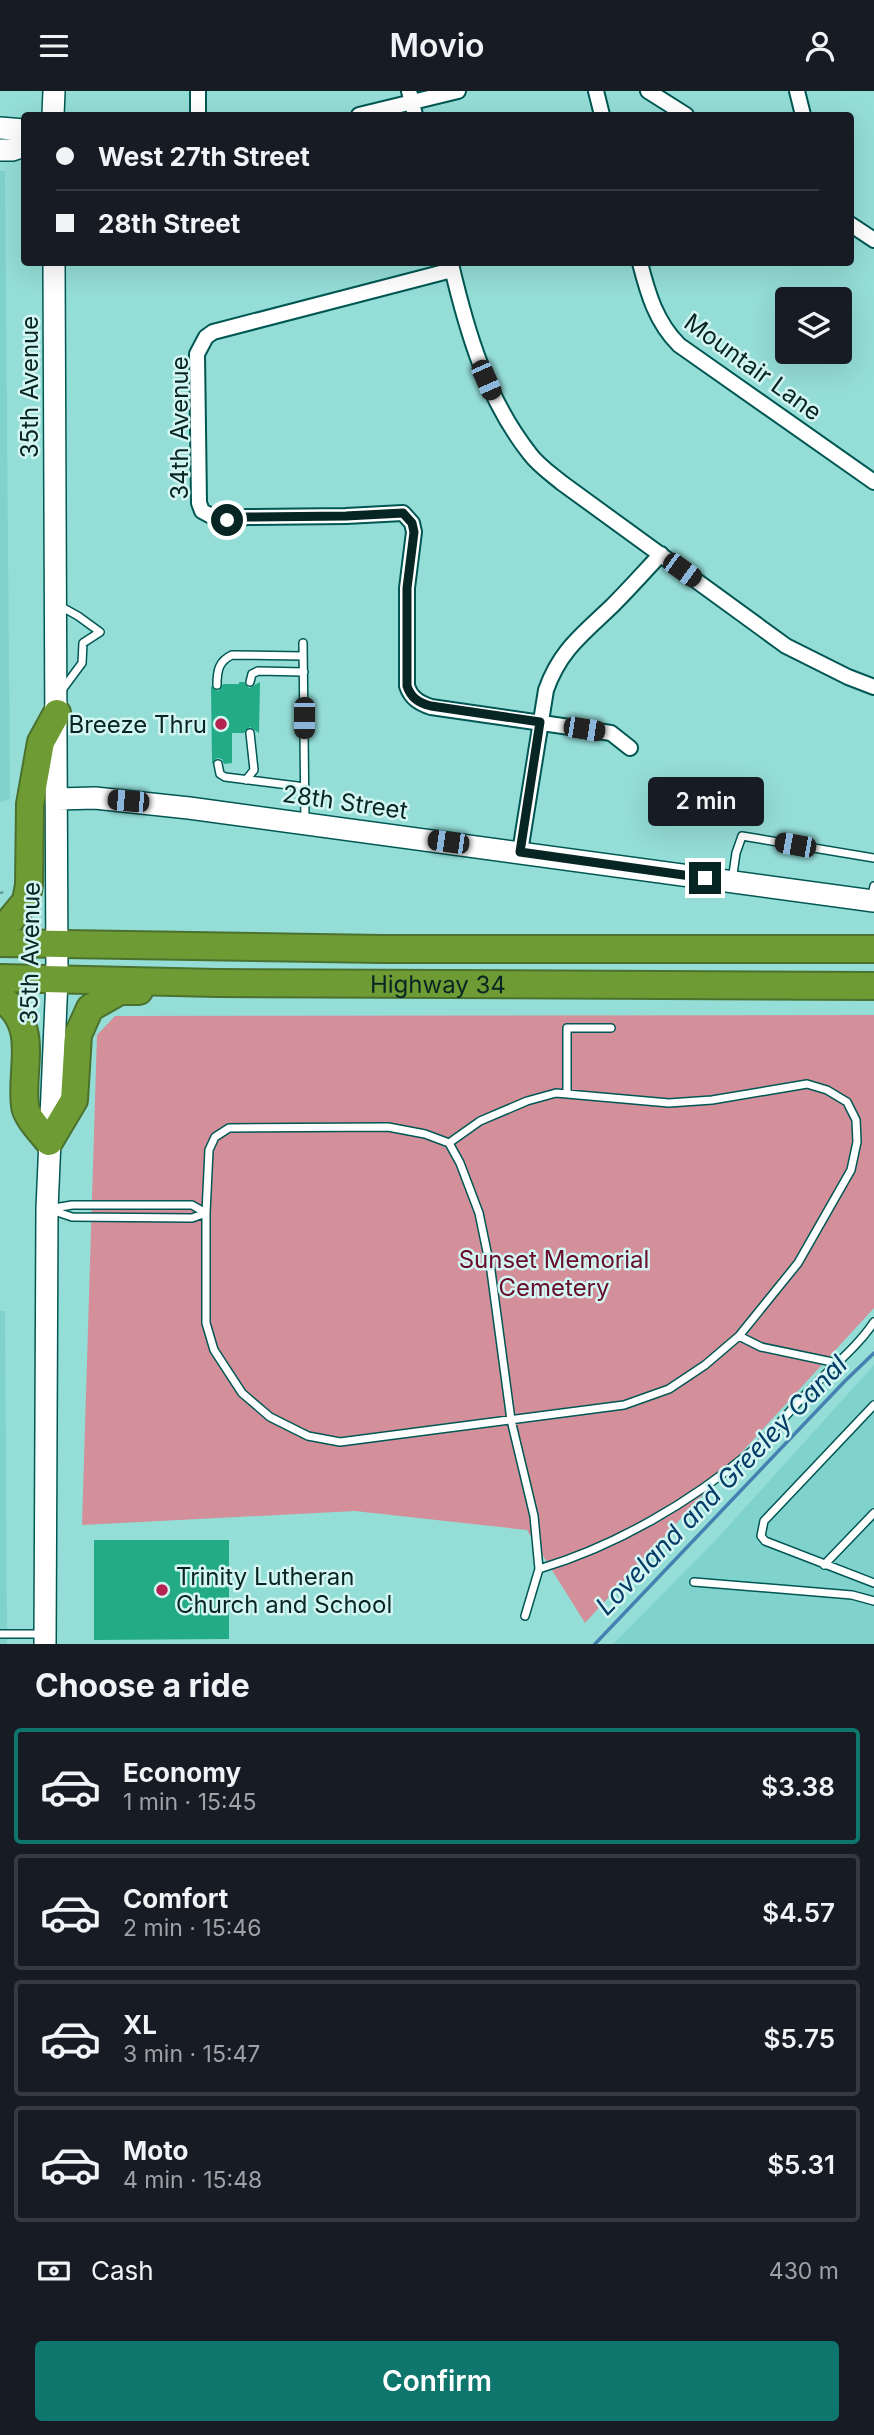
<!DOCTYPE html>
<meta charset="utf-8">
<style>
:root{--surface:#171b24;--page:#242831;--text:#f1f3f6;--muted:#9ea1a6;--line:#363941;--accent:#0f766e}
body{margin:0;font-family:Inter,sans-serif;background:var(--page);color:var(--text);height:100vh;display:flex;flex-direction:column;font-size:26px;white-space:nowrap}
*{box-sizing:border-box;margin:0}
p{font-size:23px;color:var(--muted)}
.icon{flex:none;width:38px;height:38px;fill:none;stroke:currentColor;stroke-width:2;stroke-linecap:round;stroke-linejoin:round}
.map{position:relative;height:1553px;overflow:hidden}
.side{display:flex;flex-direction:column;background:var(--surface);flex:1}
.side>*{flex:none}
.banner{position:absolute;left:21px;top:21px;width:833px;height:154px;border-radius:7px;box-shadow:0 7px 28px #0002;display:grid;align-content:center;height:154px;padding:0 35px;background:var(--surface)}
.controls{position:absolute;left:775px;top:196px;display:grid;gap:14px}
.controls a{display:grid;place-items:center;width:77px;height:77px;border-radius:7px;background:var(--surface);box-shadow:0 7px 28px #0002;font-size:35px}
.end{position:absolute;width:32px;height:32px;margin:-16px;border:9px solid #062523;background:#fff;box-shadow:0 0 0 4px #fff}
.from{border-radius:50%}
.bubble{position:absolute;height:49px;border-radius:7px;background:var(--surface);box-shadow:0 7px 28px #0002;font-size:23px;font-weight:600;line-height:49px;text-align:center}
.car{position:absolute;width:21px;height:42px;margin:-21px -10px;border-radius:9px;box-shadow:0 0 5px 2px #0007;background:linear-gradient(#222 24%,#8ab4d8 0 40%,#222 0 76%,#8ab4d8 0 86%,#222 0)}
.banner b{display:flex;align-items:center;gap:24px;height:66px;font-size:26px}
.banner b+b{border-top:2px solid var(--line)}
.banner i{width:18px;height:18px;background:var(--text)}
ul{padding:0;list-style:none}
li{display:flex;align-items:center;gap:21px;height:116px;margin:0 14px 10px;padding:0 21px;border:4px solid var(--line);border-radius:7px}
li div{flex:1}
li b{display:block;font-size:26px}
li em{font-style:normal;font-weight:600}
li.active{border-color:var(--accent)}
li>.icon{width:63px;height:63px;stroke-width:1.5}
h2{padding:0 35px;font-size:32px;line-height:84px}
.pay{display:flex;align-items:center;gap:18px;height:77px;padding:0 35px;font-size:26px}
.pay p{margin-inline-start:auto}
.action{display:flex;gap:14px;margin-top:auto;padding:14px 35px}
.action a{flex:1;height:80px;border-radius:7px;background:var(--accent);color:#fff;font-size:28px;font-weight:600;line-height:80px;text-align:center}
header{display:flex;justify-content:space-between;align-items:center;height:91px;padding:0 35px;background:var(--surface);font-size:32px;font-weight:600}
.map>svg:first-child{display:block}
.built{fill:#80d2cc}
.green{fill:#d38f9a}
.lines{fill:none;stroke-linecap:round;stroke-linejoin:round}
.stream{stroke:#4580b0;stroke-width:3.5}
.building{fill:#23ab86}
.lane-casing{stroke:#005753;stroke-width:10}
.street-casing{stroke:#005753;stroke-width:18}
.secondary-casing{stroke:#005753;stroke-width:24}
.highway-casing{stroke:#4a722e;stroke-width:30}
.path{stroke:#639d98;stroke-width:2.5;stroke-dasharray:3.5 3.5;stroke-linecap:butt}
.lane{stroke:#fff;stroke-width:7}
.street{stroke:#fff;stroke-width:14}
.secondary{stroke:#fff;stroke-width:21}
.highway{stroke:#6f9b34;stroke-width:26}
.route{stroke:#062523;stroke-width:9}
.poi-dot{fill:#b4234f;stroke:#d4f6f3;stroke-width:2.5}
.labels{text-anchor:middle;dominant-baseline:central;stroke-width:5;stroke-linejoin:round;paint-order:stroke}
.street-label{font-size:24px;fill:#062523;stroke:#d4f6f3}
.poi-label{font-size:24px;fill:#062523;stroke:#d4f6f3;text-anchor:end}
.park-label{font-size:24px;fill:#670c29;stroke:#d4f6f3}
.water-label{font-size:26px;font-style:italic;fill:#043b67;stroke:#d4f6f3}
</style>
<header><svg class="icon" aria-label="menu" viewBox="0 0 24 24"><path d="M4 6h16M4 12h16M4 18h16"/></svg>Movio<svg class="icon" aria-label="person" viewBox="0 0 24 24"><circle cx="12" cy="8" r="4"/><path d="M4 21q1-7 8-7t8 7"/></svg></header>
<div class="map">
<svg width="874" height="1553" viewBox="0 0 874 1553">
<rect width="100%" height="100%" fill="#95ddd7"/>
<path class="built" d="M0,80h5l5,628 -10,3z
M0,1220h5l2,333h-7z
M874,1274v279h-261l102,-103z"/>
<path class="green" d="M874,924v293l-289,315 -58,-93 -172,-19 -273,14 15,-490 18,-19z"/>
<g class="lines">
<path class="stream" d="M595,1553l250,-263 29,-28"/>
</g>
<path class="building" d="M239,591h5l5,6 11,-6 -1,51 -9,-6 -6,6h-12v30l-8,1 -2,-5 -5,-1 -5,6 -1,-78 7,5 5,-7h16z
M94,1449h135v99l-135,1z"/>
<g class="lines">
<g class="lane-casing">
<path id="lane" d="M60,515l18,10 22,16 -17,11 -1,20 -20,27
M303,552l2,180
M250,591l2,-8 6,-3 46,1
M217,594c0,-15 2,-24 15,-30l71,1
M218,673l2,10 5,3 80,10
M246,689l8,-10 -4,-37
M732,790l4,-28 6,-17 132,22
M871,809l3,-14
M567,1002v-65h44
M449,1052l31,-22 47,-20 29,-8 113,10 43,-3 95,-16 20,6 20,12 9,18 1,22 -6,28 -53,93 -59,73 -34,29 -36,24 -45,16 -284,37 -32,-6 -38,-19 -28,-24 -28,-43 -8,-27v-110l3,-63 6,-13 14,-9 159,-1 37,7 24,9 11,20 19,50 12,58 20,149 23,96 5,53c77,-23 152,-67 214,-119 20,-16 36,-40 55,-58 22,-24 48,-43 66,-70
M48,1118l24,-4h120l14,8
M51,1119l21,7 120,1 14,-5
M739,1245l22,11 76,16
M874,1314l-110,116 -3,15 4,5 109,42
M824,1474l50,-52
M694,1491l158,13 22,6
M525,1525l14,-47
M0,1543h41"/>
</g>
<g class="street-casing">
<path id="street" d="M198,0v24
M409,0l6,24
M596,0l6,24
M648,0l38,24
M797,0l6,24
M359,24l99,-24
M850,133l24,16
M640,172c8,31 16,59 39,82l195,137
M451,173c16,68 35,134 79,190 8,11 21,20 32,29l224,163 62,31 26,10
M452,179l-239,62 -7,5 -9,17 2,149 3,8 15,8 10,1 20,-3 99,-1 57,-3 9,10 2,9 -7,56v98c4,12 12,17 24,21l180,26 19,15
M520,761l26,-162c14,-40 37,-56 66,-84 17,-17 33,-35 49,-52"/>
</g>
<g class="secondary-casing">
<path id="secondary" d="M53,24l1,-24
M0,37l24,2
M0,59h12l12,-4
M58,708l37,-1 94,10 685,93
M45,1553l2,-435 10,-230 -3,-716"/>
</g>
<g class="highway-casing">
<g id="highway">
<path d="M0,835l8,-3 18,-22 3,-16 1,-81 11,-62 16,-29"/>
<path d="M0,852l382,6h492"/>
<path id="s1" d="M0,887l217,5 657,3"/>
<path d="M0,906c41,30 20,68 25,109 1,11 17,27 24,36l25,-42 4,-65 12,-27 30,-17h19"/>
</g>
</g>
<path class="path" d="M0,802l5,-1"/>
<use href="#lane" class="lane"/>
<use href="#street" class="street"/>
<use href="#secondary" class="secondary"/>
<use href="#highway" class="highway"/>
</g>
<g class="lines">
<path class="route" d="M227,429l20,-3 99,-1 57,-3 9,10 2,9 -7,56v98c4,12 12,17 24,20l109,16 -20,130 185,26"/>
</g>
<g class="poi-dot">
<circle cx="221" cy="633" r="7"/>
<circle cx="162" cy="1499" r="7"/>
</g>
<g class="labels">
<g class="street-label">
<text transform="translate(753 276) rotate(36)">Mountair Lane</text>
<text transform="translate(29 296) rotate(-90)">35th Avenue</text>
<text transform="translate(179 337) rotate(-90)">34th Avenue</text>
<text transform="translate(345 711) rotate(8)">28th Street</text>
<text transform="translate(30 862) rotate(-89)">35th Avenue</text>
<text stroke="none"><textPath href="#s1" startOffset="438">Highway 34</textPath></text>
</g>
<g class="poi-label">
<text x="207" y="633">Breeze Thru</text>
<text x="176" y="1485" text-anchor="start">Trinity Lutheran<tspan x="176" dy="28">Church and School</tspan></text>
</g>
<g class="park-label">
<text x="554" y="1168">Sunset Memorial<tspan x="554" dy="28">Cemetery</tspan></text>
</g>
<g class="water-label">
<text transform="translate(721 1394) rotate(-46)">Loveland and Greeley Canal</text>
</g>
</g>
</svg>
<div class="controls">
<a><svg class="icon" aria-label="layers" viewBox="0 0 24 24"><path d="M12 4l9 5-9 5-9-5zM3 14l9 5 9-5"/></svg></a>
</div>
<i class="end from" style="left:227px;top:429px"></i>
<i class="end" style="left:705px;top:787px"></i>
<div class="bubble" style="left:648px;top:686px;width:116px">2 min</div>
<i class="car" style="left:486px;top:289px;rotate:156deg"></i>
<i class="car" style="left:682px;top:479px;rotate:126deg"></i>
<i class="car" style="left:304px;top:627px;rotate:180deg"></i>
<i class="car" style="left:584px;top:638px;rotate:99deg"></i>
<i class="car" style="left:128px;top:710px;rotate:275deg"></i>
<i class="car" style="left:448px;top:751px;rotate:278deg"></i>
<i class="car" style="left:795px;top:754px;rotate:280deg"></i>
<div class="banner">
<b><i class="from"></i>West 27th Street</b>
<b><i></i>28th Street</b>
</div>
</div>
<section class="side">
<h2>Choose a ride</h2>
<ul>
<li class="active"><svg class="icon" aria-label="car" viewBox="0 0 24 24"><path d="M5 17H2v-5l4-1 3-4h7l3 4 3 1v5h-3M9 17h6M6 11h13"/><circle cx="7" cy="17" r="2"/><circle cx="17" cy="17" r="2"/></svg><div><b>Economy</b><p>1 min · 15:45</p></div><em>$3.38</em></li>
<li><svg class="icon" aria-label="car" viewBox="0 0 24 24"><path d="M5 17H2v-5l4-1 3-4h7l3 4 3 1v5h-3M9 17h6M6 11h13"/><circle cx="7" cy="17" r="2"/><circle cx="17" cy="17" r="2"/></svg><div><b>Comfort</b><p>2 min · 15:46</p></div><em>$4.57</em></li>
<li><svg class="icon" aria-label="car" viewBox="0 0 24 24"><path d="M5 17H2v-5l4-1 3-4h7l3 4 3 1v5h-3M9 17h6M6 11h13"/><circle cx="7" cy="17" r="2"/><circle cx="17" cy="17" r="2"/></svg><div><b>XL</b><p>3 min · 15:47</p></div><em>$5.75</em></li>
<li><svg class="icon" aria-label="car" viewBox="0 0 24 24"><path d="M5 17H2v-5l4-1 3-4h7l3 4 3 1v5h-3M9 17h6M6 11h13"/><circle cx="7" cy="17" r="2"/><circle cx="17" cy="17" r="2"/></svg><div><b>Moto</b><p>4 min · 15:48</p></div><em>$5.31</em></li>
</ul>
<div class="pay"><svg class="icon" aria-label="cash" viewBox="0 0 24 24"><path d="M3 7h18v10H3z"/><circle cx="12" cy="12" r="2"/></svg>Cash<p>430 m</p></div>
<div class="action"><a>Confirm</a></div>
</section>
